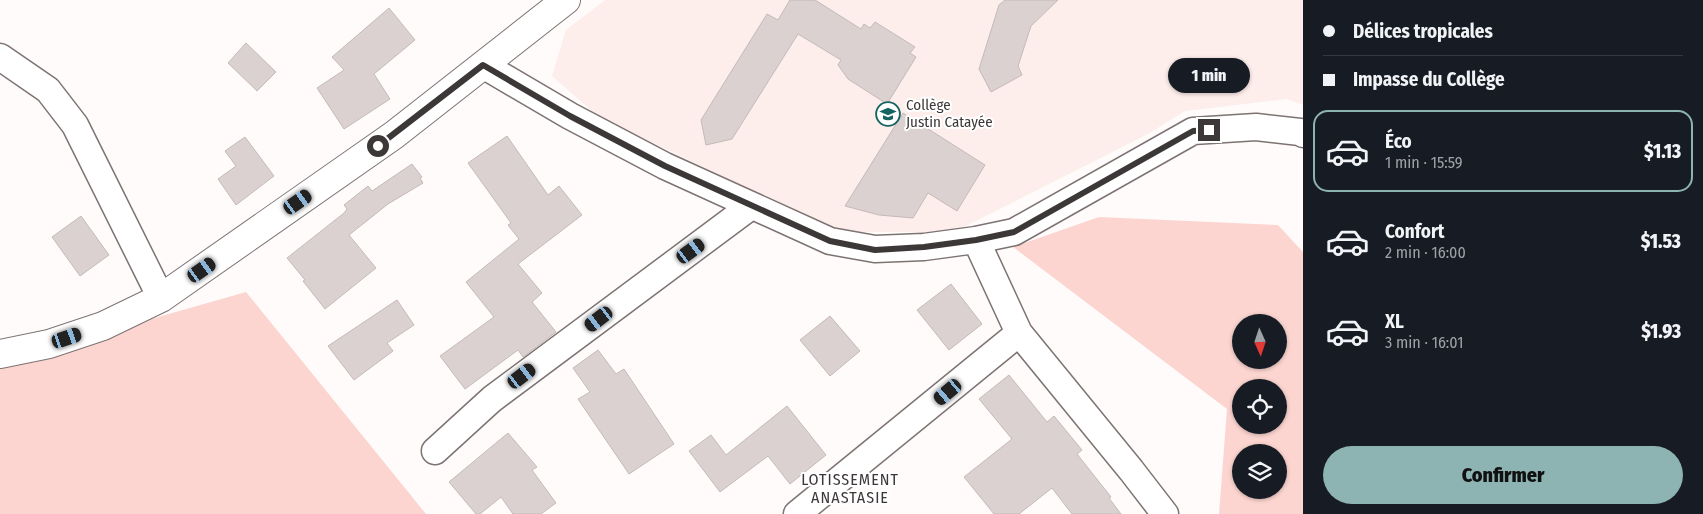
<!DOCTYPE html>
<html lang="fr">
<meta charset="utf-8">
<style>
:root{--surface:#171b24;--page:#242831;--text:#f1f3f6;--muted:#9ea1a6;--line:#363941;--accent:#8eb3b3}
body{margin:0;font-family:"Fira Sans Condensed",sans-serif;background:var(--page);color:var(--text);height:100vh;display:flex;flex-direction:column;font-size:19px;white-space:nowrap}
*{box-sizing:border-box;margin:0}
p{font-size:16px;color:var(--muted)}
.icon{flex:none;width:28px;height:28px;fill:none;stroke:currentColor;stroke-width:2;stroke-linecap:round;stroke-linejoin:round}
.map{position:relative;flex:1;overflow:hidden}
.panel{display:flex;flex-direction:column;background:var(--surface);width:400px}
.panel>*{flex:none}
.banner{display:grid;align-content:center;height:110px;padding:0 20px;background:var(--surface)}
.needle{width:32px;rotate:177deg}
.fabs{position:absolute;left:1232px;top:314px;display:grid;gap:10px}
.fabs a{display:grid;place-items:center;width:55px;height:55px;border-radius:50%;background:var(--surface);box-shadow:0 1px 4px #0004;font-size:25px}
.end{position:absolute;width:22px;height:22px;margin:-11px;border:6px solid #3d3838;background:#fff;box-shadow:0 0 0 2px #fff}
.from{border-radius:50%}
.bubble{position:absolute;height:35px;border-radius:18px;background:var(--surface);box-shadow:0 1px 4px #0004;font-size:16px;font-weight:800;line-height:35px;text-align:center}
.car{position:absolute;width:15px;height:30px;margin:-15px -8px;border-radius:6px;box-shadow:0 0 4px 1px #0007;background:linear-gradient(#222 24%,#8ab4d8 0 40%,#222 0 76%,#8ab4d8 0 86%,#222 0)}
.banner b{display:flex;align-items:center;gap:18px;height:48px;font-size:19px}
.banner b+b{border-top:1px solid var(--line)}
.banner i{width:12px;height:12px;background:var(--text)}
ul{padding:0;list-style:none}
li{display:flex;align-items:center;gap:15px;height:82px;margin:0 10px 8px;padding:0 10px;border:2px solid transparent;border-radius:15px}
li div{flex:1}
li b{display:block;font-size:19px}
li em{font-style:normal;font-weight:800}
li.current{border-color:var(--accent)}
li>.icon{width:45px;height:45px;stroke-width:1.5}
.primary-button{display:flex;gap:10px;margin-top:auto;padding:10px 20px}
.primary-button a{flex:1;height:58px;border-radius:30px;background:var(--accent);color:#111;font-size:20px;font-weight:800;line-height:58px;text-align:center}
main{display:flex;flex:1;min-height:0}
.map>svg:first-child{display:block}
.built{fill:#fdedeb}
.green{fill:#fcd5d0;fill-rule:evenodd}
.building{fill:#dbd1d0;stroke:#c4bab8}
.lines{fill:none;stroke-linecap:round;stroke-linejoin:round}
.street-casing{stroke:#7c7372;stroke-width:29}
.secondary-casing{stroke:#7c7372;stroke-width:30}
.street{stroke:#fff;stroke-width:26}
.secondary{stroke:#fff;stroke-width:28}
.route{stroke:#3d3838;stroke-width:6}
.labels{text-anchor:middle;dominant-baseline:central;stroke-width:4;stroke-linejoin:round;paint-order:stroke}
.poi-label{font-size:15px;fill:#3d3838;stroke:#fff;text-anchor:start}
.neighbourhood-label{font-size:16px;letter-spacing:1px;fill:#3d3838;stroke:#fff}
</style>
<main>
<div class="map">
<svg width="1303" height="514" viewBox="0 0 1303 514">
<rect width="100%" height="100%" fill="#fffbfa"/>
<path class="built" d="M605,0h698v105l-16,-6 -102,12 -37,23 -194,98h-115l-240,-115 -47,-41 14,-46z"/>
<path class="green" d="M1099,217l179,8 25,27v262h-84l8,-105 -214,-162zM1241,322h38v38h-38zM1241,388h38v37h-38zM1241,452h38v38h-38z
M246,292l180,222h-426v-152z"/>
<path class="building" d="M790,0h25l46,29 3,-5 6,4 5,-6 40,25 -5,6 6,4 -29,47 -39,-25 -10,-14 3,-5 -43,-26 -66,105 -26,6 -5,-25 66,-106 11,6z
M1005,0h53l-27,26 -13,40 4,9 -31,17 -12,-23 20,-64z
M389,8l26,32 -41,34 16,25 -46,30 -27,-41 27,-18 -12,-13z
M246,43l30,29 -19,19 -29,-28z
M903,113l82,52 -28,46 -29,-18 -15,25 -34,-3 -34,-9z
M507,136l41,59 11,-9 23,29 -64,49 24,29 -10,9 24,30 -33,25 -5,-7 -53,39 -25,-33 54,-39 -28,-35 53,-43 -11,-14 3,-2 -43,-60z
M245,137l29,39 -38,29 -18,-26 18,-13 -11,-15z
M412,164l10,13 -2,1 3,5 -35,21 -39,31 27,33 -51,41 -22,-28 2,-1 -18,-22 57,-45 3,-4 -3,-4 24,-19 4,5z
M81,216l28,39 -29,21 -28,-39z
M951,284l31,40 -33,26 -32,-40z
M397,300l17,25 -27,18 6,8 -39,29 -26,-34z
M830,316l30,35 -30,25 -30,-36z
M598,350l18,24 8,-5 50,75 -45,30 -51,-75 12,-7 -17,-24z
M1009,375l38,47 7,-6 28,34 -5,4 34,43 -2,1 12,16h-49l-20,-26 -33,26h-25l-30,-37 48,-38 -33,-40z
M787,406l39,49 -36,29 -22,-28 -48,36 -31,-41 22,-16 15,20z
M508,433l29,34 -5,3 24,33 -15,11h-28l-12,-17 -21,17h-4l-27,-32z"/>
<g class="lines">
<g class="street-casing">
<path id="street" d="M0,57l48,33 27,35 86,173
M483,65l87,51 95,50 165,75 45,8 49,-2 52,-7 38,-8 179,-101 63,-4 44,5 3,2
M976,240l43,93 112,137 34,44
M435,451l57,-52 259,-193
M797,514l222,-181"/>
</g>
<g class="secondary-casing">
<path id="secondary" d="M0,354l49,-10 54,-18 58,-28 233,-163 172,-135"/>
</g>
<use href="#street" class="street"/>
<use href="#secondary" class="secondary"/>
</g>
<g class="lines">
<path class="route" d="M378,146l105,-81 87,51 95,50 165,75 45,9 49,-3 52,-7 38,-8 179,-101 16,-1"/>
</g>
<defs>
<g id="school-ring" transform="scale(1.25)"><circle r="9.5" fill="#fff" stroke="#156461" stroke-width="1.5"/><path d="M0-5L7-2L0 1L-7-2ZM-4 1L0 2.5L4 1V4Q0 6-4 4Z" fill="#156461"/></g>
</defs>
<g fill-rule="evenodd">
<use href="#school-ring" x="888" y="114"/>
</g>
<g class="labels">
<g class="poi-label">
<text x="906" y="105">Collège<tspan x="906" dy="17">Justin Catayée</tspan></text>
</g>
<g class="neighbourhood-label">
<text x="850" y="479">LOTISSEMENT<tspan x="850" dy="18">ANASTASIE</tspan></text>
</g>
</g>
</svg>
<div class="fabs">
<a><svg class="needle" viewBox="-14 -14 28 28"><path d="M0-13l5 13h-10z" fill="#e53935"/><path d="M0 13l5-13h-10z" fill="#9ea1a6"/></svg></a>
<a><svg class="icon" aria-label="locate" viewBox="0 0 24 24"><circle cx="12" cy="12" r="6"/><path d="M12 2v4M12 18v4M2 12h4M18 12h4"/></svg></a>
<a><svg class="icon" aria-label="layers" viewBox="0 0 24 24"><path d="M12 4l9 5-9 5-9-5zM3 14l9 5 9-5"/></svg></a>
</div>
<i class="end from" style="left:378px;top:146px"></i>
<i class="end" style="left:1209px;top:130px"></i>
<div class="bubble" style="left:1168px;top:58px;width:82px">1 min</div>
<i class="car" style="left:298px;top:202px;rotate:55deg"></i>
<i class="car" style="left:691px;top:251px;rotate:54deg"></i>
<i class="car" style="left:202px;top:270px;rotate:55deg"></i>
<i class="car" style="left:599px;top:319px;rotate:233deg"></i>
<i class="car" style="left:67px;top:338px;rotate:71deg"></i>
<i class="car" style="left:522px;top:376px;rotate:53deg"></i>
<i class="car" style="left:948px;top:392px;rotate:230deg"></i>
</div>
<section class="panel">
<div class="banner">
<b><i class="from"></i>Délices tropicales</b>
<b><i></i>Impasse du Collège</b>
</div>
<ul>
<li class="current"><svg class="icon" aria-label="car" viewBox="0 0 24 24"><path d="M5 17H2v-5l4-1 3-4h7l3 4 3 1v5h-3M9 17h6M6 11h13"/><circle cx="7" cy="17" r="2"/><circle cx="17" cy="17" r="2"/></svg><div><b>Éco</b><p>1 min · 15:59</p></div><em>$1.13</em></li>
<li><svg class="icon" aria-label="car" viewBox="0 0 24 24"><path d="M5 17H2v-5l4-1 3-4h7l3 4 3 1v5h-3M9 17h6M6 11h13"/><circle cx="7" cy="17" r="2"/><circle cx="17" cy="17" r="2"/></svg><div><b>Confort</b><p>2 min · 16:00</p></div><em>$1.53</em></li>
<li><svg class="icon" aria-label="car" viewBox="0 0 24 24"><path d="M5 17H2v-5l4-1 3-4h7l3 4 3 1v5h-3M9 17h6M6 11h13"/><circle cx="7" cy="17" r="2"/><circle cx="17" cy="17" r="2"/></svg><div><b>XL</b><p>3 min · 16:01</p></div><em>$1.93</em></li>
</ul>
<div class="primary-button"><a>Confirmer</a></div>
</section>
</main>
